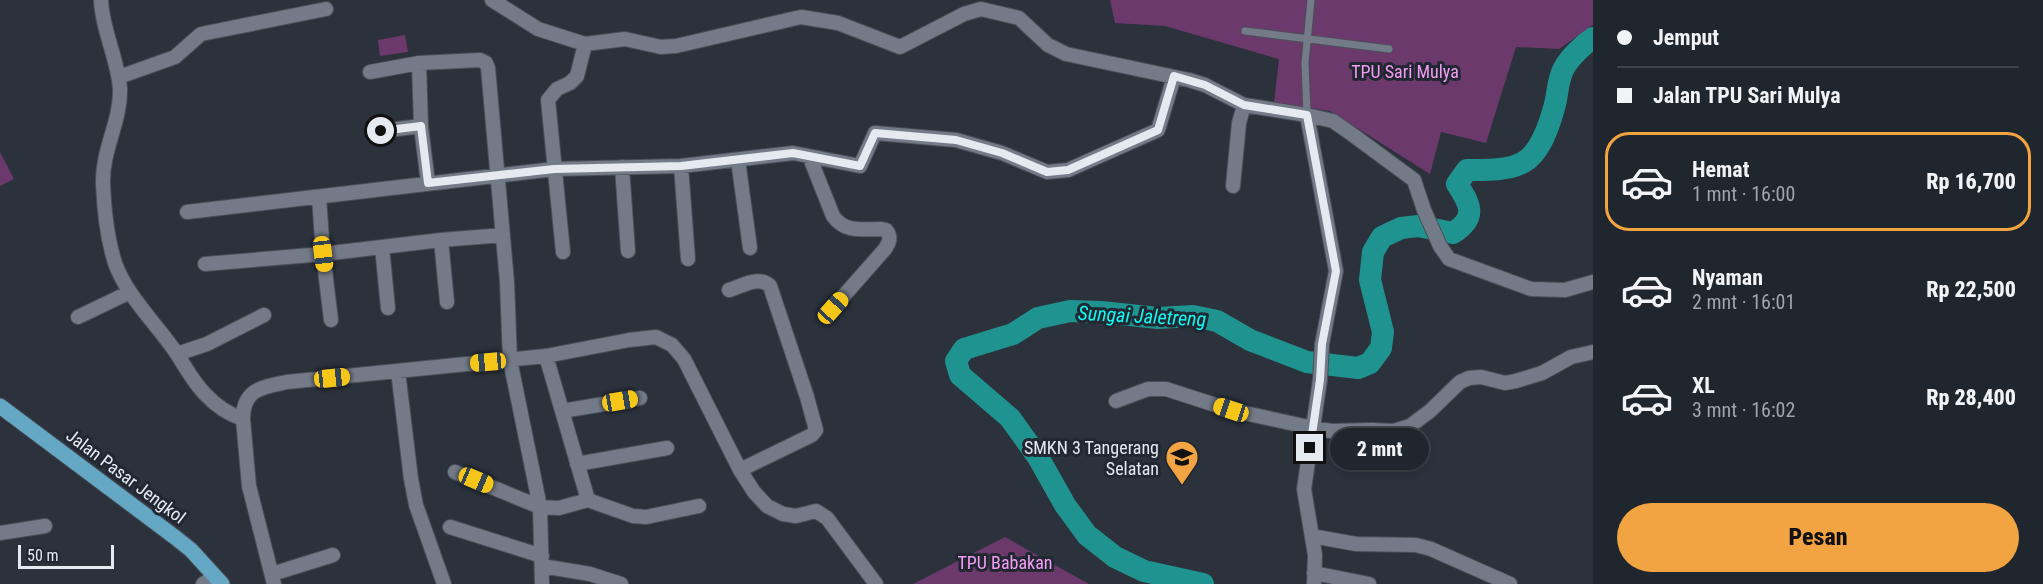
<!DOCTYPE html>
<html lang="id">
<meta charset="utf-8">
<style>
:root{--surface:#20262d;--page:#2d3239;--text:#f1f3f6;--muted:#a2a5aa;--line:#3d4349;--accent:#f3a442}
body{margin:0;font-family:"Roboto Condensed",sans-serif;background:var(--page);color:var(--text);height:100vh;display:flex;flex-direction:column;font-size:22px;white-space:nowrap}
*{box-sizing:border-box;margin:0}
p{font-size:20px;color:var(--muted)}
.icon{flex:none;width:33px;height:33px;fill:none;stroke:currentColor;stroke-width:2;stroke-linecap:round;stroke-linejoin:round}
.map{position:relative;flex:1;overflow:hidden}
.details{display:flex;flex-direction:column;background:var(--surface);width:450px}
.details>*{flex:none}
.hud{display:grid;align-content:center;height:132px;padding:0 24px;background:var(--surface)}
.scale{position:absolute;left:18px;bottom:15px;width:96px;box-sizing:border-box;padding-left:6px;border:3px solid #e5e9f0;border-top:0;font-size:16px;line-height:21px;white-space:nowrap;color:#e5e9f0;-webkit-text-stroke:4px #212832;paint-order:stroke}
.end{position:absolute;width:27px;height:27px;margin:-14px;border:8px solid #e5e9f0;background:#111;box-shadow:0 0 0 3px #111}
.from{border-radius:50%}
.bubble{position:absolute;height:42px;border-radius:21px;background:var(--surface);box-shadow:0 3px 9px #0003,0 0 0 2px var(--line);font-size:20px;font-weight:800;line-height:42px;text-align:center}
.car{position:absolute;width:18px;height:36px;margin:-18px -9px;border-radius:8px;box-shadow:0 0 4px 2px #0007;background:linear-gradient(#f5c518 24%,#345 0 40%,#f5c518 0 76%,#345 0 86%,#f5c518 0)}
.hud b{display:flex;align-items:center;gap:21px;height:57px;font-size:22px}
.hud b+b{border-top:2px solid var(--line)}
.hud i{width:15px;height:15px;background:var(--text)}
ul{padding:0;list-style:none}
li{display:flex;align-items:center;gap:18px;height:99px;margin:0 12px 9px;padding:0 12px;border:3px solid transparent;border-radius:24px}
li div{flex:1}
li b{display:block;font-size:22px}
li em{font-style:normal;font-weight:800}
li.selected{border-color:var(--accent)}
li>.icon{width:54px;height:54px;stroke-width:1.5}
.button{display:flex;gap:12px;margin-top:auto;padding:12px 24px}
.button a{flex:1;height:69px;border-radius:36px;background:var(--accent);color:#111;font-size:24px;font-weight:800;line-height:69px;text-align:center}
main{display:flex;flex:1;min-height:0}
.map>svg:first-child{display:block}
.green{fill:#6b396b}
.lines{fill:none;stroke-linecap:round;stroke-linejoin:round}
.river{stroke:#1f9390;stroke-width:22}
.lane-casing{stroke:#4a4f58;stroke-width:9}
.street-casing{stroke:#4a4f58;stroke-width:16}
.primary-casing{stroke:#4a4f58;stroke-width:17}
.lane{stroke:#747b88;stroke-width:7}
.street{stroke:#747b88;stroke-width:14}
.primary{stroke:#64a8c5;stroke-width:15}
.route{stroke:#e5e9f0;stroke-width:8}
.labels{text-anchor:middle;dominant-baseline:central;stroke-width:6;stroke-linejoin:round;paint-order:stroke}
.park-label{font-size:18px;fill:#f49cf3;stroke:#212832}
.poi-label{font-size:18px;fill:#e5e9f0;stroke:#212832;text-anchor:end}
.street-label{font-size:18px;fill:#e5e9f0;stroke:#212832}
.water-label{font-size:20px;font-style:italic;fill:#0ff8f2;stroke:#212832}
</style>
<main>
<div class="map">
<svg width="1593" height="584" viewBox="0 0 1593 584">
<rect width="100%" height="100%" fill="#2b323c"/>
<path class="green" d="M1110,0h483v25l-34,24 -43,-2 -30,96 -45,-11 -11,42 -100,-63 -56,-8 5,-44 -114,-33 -50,-3z
M405,35l3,17 -28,4 -2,-16z
M0,152l14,27 -14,7z
M1005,537l84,47h-176z"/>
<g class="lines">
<path class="river" d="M1203,584l-59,-13 -29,-14 -28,-22 -22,-30 -27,-48 -28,-39 -50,-43 -4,-14 8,-12 49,-15 25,-16 32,-7 31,1 57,6 35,-2 24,5 33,19 57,22 51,6 12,-5 11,-15 2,-16 -13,-52 3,-28 9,-15 19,-9 17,-2 35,7c25,-16 17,-29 4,-49l10,-14c17,0 39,1 55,-7 18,-9 27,-37 32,-55 4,-12 3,-28 10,-40 6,-11 19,-23 29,-30"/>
<g class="lane-casing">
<path id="lane" d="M1245,31l144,18
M1307,115l-2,-52 6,-63"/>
</g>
<g class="street-casing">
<path id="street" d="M101,0c1,30 17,59 19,89 1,32 -18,61 -17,94 1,26 4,55 12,80 12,34 42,61 62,91 9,14 16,28 28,40 11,12 23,20 38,25
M492,0l46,29 47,15 40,-5 36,8 15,-1 125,-29 37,6 62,24 64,-33 17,-5 38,9 29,27 18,9 123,26 16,5 39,20 63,10 26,6 20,14 61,45 10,30 16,36 9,13 82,30 34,1 28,-8
M419,63l2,63 7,57
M370,72l49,-9 61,-3 6,3 2,5 19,214 3,78 30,147 2,77
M119,77l56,-20 26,-23 125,-25
M1307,115l29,156 -14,73 -2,36 -16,109 11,66 -1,29
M381,131l40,-5
M810,158l23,58c12,17 29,13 48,13l5,1c6,7 3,13 -1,19l-52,59
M738,160l12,88
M681,166l7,93
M622,167l6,84
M1233,186l6,-63 5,-18
M319,197l4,57 8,66
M187,212l367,-43 127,-3 112,-13 67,13 15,-33 81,7 46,13 45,19 21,-2 90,-40 16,-53
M441,240l6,62
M382,247l6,61
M563,252l-15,-152 9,-11 13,-6 7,-7 8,-32
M205,264l118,-10 118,-14 62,-5
M729,290c13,-4 30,-15 41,-4l37,111 9,33 -4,5 -72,35
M78,317l52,-25
M177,354l30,-10 57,-29
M546,356l42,144 45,16 13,1 53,-11
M398,371l13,108 5,26 28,79
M1116,401l32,-12h18l65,21 82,18 18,3 41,-1 22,1 16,-5 20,-15 30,-29 9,-4 12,-1 24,6 11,-2 26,-8 29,-16 22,-5
M562,411l78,-13
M577,464l90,-16
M455,472l85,35 19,1 29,-8
M450,527l92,29
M0,533l45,-7
M1312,536l44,8 60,1 15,4 79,35
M542,566l48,8 31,10
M1314,573l55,11
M272,574l61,-19
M203,584l12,-8
M274,584l-25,-98 -6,-67c0,-30 19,-32 44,-37l259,-26 83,-16 27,-3 16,8 12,14 56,111 14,22 13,14 16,8 13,2 20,-5 11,7 49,66"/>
</g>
<g class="primary-casing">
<path id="primary" d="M0,406l176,132 15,12 31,34"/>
</g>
<use href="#lane" class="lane"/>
<use href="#street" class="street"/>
<use href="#primary" class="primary"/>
</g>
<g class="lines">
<path class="route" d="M381,131l40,-5 7,57 126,-14 127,-3 112,-13 67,13 15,-33 81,7 46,13 45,19 21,-2 90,-40 16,-54 31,9 39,20 63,10 29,156 -14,73 -2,36 -10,68"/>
</g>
<defs>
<g id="school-pin" transform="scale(1.725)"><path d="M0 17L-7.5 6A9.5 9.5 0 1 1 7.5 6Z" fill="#f3a442" stroke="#212832"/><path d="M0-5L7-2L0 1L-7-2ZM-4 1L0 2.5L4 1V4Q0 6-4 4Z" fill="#111"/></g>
</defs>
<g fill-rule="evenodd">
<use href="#school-pin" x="1182" y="457"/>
</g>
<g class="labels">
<g class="park-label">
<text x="1405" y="71">TPU Sari Mulya</text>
<text x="1005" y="562">TPU Babakan</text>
</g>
<g class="poi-label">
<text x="1159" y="447">SMKN 3 Tangerang<tspan x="1159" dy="21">Selatan</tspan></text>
</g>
<g class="street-label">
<text transform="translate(126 476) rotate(37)">Jalan Pasar Jengkol</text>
</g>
<g class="water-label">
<text transform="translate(1142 316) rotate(3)">Sungai Jaletreng</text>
</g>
</g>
</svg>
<div class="scale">50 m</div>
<i class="end from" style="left:381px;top:131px"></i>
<i class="end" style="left:1310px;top:448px"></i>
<div class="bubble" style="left:1330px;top:428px;width:99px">2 mnt</div>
<i class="car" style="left:323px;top:254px;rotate:173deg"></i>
<i class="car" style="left:833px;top:308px;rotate:42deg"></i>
<i class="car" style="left:488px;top:362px;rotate:265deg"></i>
<i class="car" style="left:332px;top:378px;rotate:84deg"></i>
<i class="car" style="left:620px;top:401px;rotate:80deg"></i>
<i class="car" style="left:1231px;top:410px;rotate:288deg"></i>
<i class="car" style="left:476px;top:480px;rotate:113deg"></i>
</div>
<section class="details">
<div class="hud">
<b><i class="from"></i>Jemput</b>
<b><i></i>Jalan TPU Sari Mulya</b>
</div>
<ul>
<li class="selected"><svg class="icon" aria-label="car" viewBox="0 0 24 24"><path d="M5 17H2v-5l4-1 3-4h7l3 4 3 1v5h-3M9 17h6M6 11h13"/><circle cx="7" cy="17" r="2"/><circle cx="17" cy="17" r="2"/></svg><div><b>Hemat</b><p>1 mnt · 16:00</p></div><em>Rp 16,700</em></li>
<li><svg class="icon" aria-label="car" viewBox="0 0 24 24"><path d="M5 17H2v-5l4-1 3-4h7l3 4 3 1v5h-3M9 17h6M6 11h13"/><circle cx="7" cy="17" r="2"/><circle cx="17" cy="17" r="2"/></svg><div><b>Nyaman</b><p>2 mnt · 16:01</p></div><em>Rp 22,500</em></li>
<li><svg class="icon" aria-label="car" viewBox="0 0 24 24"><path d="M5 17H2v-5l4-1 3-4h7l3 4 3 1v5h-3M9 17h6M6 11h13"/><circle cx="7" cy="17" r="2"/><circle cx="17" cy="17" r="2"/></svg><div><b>XL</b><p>3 mnt · 16:02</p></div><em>Rp 28,400</em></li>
</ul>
<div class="button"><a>Pesan</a></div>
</section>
</main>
